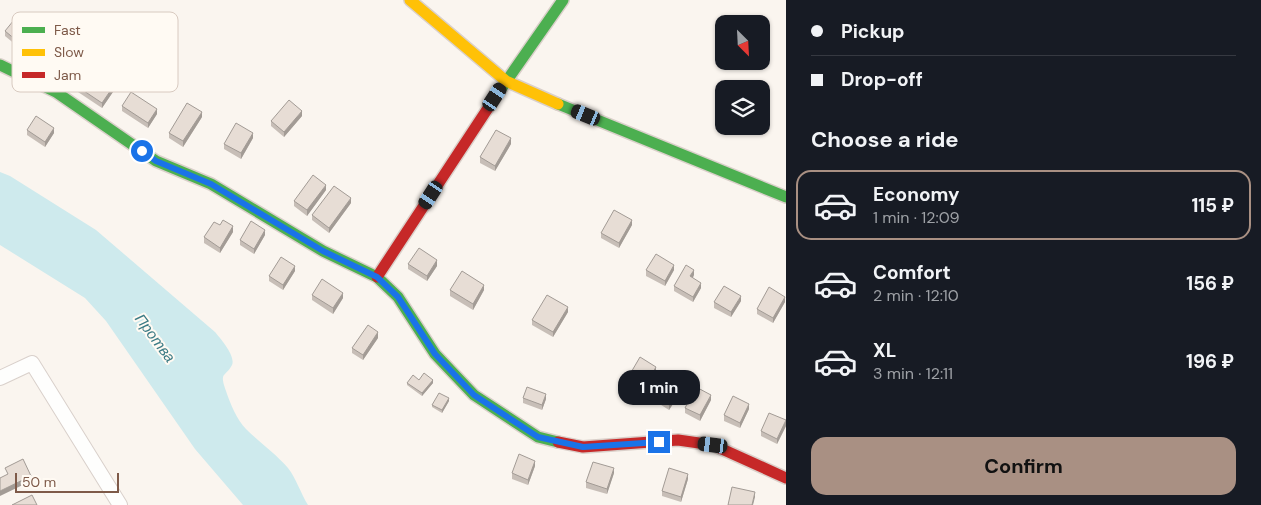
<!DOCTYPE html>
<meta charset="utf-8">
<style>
:root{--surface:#171b24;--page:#242831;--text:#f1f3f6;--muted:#9ea1a6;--line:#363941;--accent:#a99083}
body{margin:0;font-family:"DM Sans",sans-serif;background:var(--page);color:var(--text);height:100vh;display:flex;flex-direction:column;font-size:19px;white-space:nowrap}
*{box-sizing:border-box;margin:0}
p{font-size:16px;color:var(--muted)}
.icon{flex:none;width:28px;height:28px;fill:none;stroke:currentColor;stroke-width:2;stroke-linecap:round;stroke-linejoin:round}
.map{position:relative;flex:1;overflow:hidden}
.side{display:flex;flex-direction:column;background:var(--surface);width:475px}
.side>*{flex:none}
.top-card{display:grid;align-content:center;height:110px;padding:0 25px;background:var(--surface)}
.needle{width:32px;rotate:156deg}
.tools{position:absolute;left:715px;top:15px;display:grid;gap:10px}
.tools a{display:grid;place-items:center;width:55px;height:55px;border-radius:10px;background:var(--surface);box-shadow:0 1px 4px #0004;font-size:25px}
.scale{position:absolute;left:15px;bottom:12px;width:104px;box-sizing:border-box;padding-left:5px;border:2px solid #7e5a49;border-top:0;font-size:14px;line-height:18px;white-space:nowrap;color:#7e5a49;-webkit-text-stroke:4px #fffaf3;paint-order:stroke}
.end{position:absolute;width:22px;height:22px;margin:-11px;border:6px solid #1a73e8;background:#fff;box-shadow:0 0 0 2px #fff}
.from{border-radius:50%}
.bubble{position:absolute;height:35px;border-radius:15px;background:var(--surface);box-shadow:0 1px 4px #0004;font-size:16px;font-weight:700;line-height:35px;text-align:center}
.car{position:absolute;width:15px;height:30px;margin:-15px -8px;border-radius:6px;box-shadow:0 0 4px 1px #0007;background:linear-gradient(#222 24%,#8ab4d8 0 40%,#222 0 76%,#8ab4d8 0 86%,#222 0)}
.top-card b{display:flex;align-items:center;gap:18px;height:48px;font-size:19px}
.top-card b+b{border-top:1px solid var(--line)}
.top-card i{width:12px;height:12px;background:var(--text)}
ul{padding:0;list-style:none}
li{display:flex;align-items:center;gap:15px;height:70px;margin:0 10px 8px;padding:0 15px;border:2px solid transparent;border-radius:15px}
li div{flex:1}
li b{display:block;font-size:19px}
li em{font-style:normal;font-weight:700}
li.selected{border-color:var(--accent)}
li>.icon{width:45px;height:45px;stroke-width:1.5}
h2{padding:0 25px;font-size:22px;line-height:60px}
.button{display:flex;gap:10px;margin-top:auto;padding:10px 25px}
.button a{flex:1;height:58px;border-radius:15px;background:var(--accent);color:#111;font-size:20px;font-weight:700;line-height:58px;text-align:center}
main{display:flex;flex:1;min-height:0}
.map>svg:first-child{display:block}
.water{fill:#ceeaed}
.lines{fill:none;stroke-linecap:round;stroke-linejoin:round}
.street-casing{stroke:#d9d0cb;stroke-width:16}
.fast-casing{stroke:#dad0ca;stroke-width:14}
.slow-casing{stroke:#dad0ca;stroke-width:14}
.jam-casing{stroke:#dad0ca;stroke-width:14}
.street{stroke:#fefefd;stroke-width:14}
.fast{stroke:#4caf50;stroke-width:11}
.slow{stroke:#ffc107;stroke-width:11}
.jam{stroke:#c62828;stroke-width:11}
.wall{fill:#c7beb7}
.shaded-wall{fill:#a29b95}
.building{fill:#e7ddd5;stroke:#a29b95}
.route{stroke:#1a73e8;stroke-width:6}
.labels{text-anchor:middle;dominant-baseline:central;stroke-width:4;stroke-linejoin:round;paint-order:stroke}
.water-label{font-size:15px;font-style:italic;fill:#3a7a84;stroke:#fffaf3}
.key{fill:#fffaf3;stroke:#d8cac0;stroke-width:1}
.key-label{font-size:14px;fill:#7e5a49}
</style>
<main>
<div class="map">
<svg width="786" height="505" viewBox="0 0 786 505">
<rect width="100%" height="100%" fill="#faf5ef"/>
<path class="water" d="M0,172l10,4 86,54 119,102c5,6 21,24 17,33 -7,13 -13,6 -6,26 4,12 11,29 20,38 13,13 29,24 42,39 8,10 13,26 20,37h-65l-48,-56 -89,-128 -21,-23 -85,-53z"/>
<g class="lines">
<g class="street-casing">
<path id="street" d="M0,378l32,-15 88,142"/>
</g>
<g class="fast-casing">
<path id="fast" d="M0,65l56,27 100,69 55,23 112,67 54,26 21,20 37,57 39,41 64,42 20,5
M494,99l69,-99
M558,104l228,93"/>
</g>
<g class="slow-casing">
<path id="slow" d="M410,0l96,81 52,23"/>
</g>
<g class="jam-casing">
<path id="jam" d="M377,277l117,-178
M558,442l25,5 95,-7 35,5 73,33"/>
</g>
<use href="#street" class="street"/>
<use href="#fast" class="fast"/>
<use href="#slow" class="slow"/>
<use href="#jam" class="jam"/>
</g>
<path class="wall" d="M5,31l30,3 -13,16 -17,-14z
M38,56l33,3 -12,17 -21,-14z
M78,87l37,2 -13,19 -24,-16z
M122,106l35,8 -9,14 -26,-17z
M302,116l-18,21 -13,-11v-5z
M202,117l-19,30 -14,-9v-5z
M27,130l27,3 -9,14 -18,-12z
M253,138l-12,21 -17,-10v-5z
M511,144l-16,27 -15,-8v-6z
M326,190l-19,26 -13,-10v-5z
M351,203l-22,30 -17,-13v-5z
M220,225l13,7 -13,21 -16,-10v-6z
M632,225l-13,23 -18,-10v-5z
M265,235l-11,19 -14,-9v-5z
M408,264l29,2 -10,15 -19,-12z
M646,270h28l-9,16 -19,-10z
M295,271l-12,19 -14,-9v-5z
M694,275l-1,3 8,10 -8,14 -19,-11v-5z
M450,290h34l-11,20 -23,-14z
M312,295l31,3 -10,16 -21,-14z
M741,301l-10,16 -17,-9v-6z
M785,302l-12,21 -16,-9v-5z
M568,312l-15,25 -21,-12v-5z
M378,338l-15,22 -11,-7v-5z
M656,372l-13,24 -17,-10v-5z
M419,380l14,3 -11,13 -15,-11v-2z
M682,390l-13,20 -11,-7v-5z
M523,398l23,1 -4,11 -19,-7z
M711,400l-11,21 -15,-8v-5z
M449,401l-7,12 -10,-6v-2z
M749,409l-9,19 -16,-7v-6z
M786,426l-9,18 -16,-8v-5z
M535,466l-7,19 -16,-6v-6z
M614,473l-7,21 -21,-6v-6z
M688,479l-7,23 -19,-6v-5z"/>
<path class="shaded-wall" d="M35,29v5l-13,16v-5z
M71,54v5l-12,17v-5z
M115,84v5l-13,19v-5z
M157,109v5l-9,14v-5z
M302,111v5l-18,21v-5z
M202,112v5l-19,30v-6z
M54,128v5l-9,14v-5z
M253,133v5l-12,21v-6z
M511,138v6l-16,27v-5z
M326,185v5l-19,26v-6z
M351,198v5l-22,30v-5z
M632,220v5l-13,23v-5z
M233,226v6l-13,21v-5z
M265,230v5l-11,19v-5z
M437,260v6l-10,15v-5z
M674,265v5l-9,16v-5z
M295,266v5l-12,19v-5z
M694,270v5l-4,7v-6z
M701,283v5l-8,14v-5z
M484,285v5l-11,20v-6z
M343,293v5l-10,16v-6z
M741,296v5l-10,16v-5z
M785,297v5l-12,21v-5z
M568,307v5l-15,25v-5z
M378,332v6l-15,22v-5z
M656,367v5l-13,24v-6z
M433,380v3l-11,13v-3z
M682,385v5l-13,20v-5z
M546,394v5l-4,11v-5z
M711,395v5l-11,21v-6z
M449,398v3l-7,12v-3z
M749,404v5l-9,19v-5z
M786,420v6l-9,18v-5z
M535,461v5l-7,19v-5z
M614,468v5l-7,21v-5z
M688,474v5l-7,23v-5z
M31,476v5l-31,15v-5z
M755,492v5l-2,8h-1z"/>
<path class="building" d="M18,15l17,14 -13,16 -17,-14z
M90,68l25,16 -13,19 -24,-16z
M131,92l26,17 -9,14 -26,-17z
M289,100l13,11 -18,21 -13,-11z
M187,103l15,9 -19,29 -14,-8z
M36,116l18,12 -9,14 -18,-12z
M236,123l17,10 -12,20 -17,-9z
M496,130l15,8 -16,28 -15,-9z
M313,175l13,10 -19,25 -13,-9z
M334,186l17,12 -22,30 -17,-13z
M614,210l18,10 -13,23 -18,-10z
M223,220l10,6 -13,22 -16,-11 10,-15 6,3z
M251,221l14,9 -11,19 -14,-9z
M419,248l18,12 -10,16 -19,-12z
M656,254l18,11 -9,16 -19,-11z
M281,257l14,9 -12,19 -14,-9z
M686,265l8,5 -4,6 11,7 -8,14 -19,-11z
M462,271l22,14 -11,19 -23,-14z
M322,279l21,14 -10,15 -21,-13z
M724,286l17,10 -10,16 -17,-10z
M769,287l16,10 -12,21 -16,-9z
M547,295l21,12 -15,25 -21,-12z
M368,325l10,7 -15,23 -11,-7z
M640,357l16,10 -13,23 -17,-9z
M424,373l9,7 -11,13 -15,-10 6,-8 6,5z
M670,378l12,7 -13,20 -11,-7z
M527,387l19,7 -4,11 -19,-7z
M696,387l15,8 -11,20 -15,-7z
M439,393l10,5 -7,12 -10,-5z
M733,396l16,8 -9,19 -16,-8z
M769,413l17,7 -9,19 -16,-8z
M519,454l16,7 -7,19 -16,-7z
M23,459l8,17 -31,15v-13l8,-4 -3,-6z
M593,462l21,6 -7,21 -21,-7z
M669,468l19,6 -7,23 -19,-6z
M732,487l23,5 -3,13h-24z
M32,495l5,10h-25z"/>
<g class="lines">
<path class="route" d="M142,151l14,10 55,23 112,67 54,26 21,20 37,57 39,41 64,42 45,10 76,-5"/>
</g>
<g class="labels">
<g class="water-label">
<text transform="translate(155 338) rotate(53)">Протва</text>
</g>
</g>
<rect x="12" y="12" width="166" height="80" rx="8" class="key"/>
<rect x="22" y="27" width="23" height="6" fill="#4caf50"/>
<rect x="22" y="49" width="23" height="7" fill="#ffc107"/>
<rect x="22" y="72" width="23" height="6" fill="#c62828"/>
<g class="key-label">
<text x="54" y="35">Fast</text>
<text x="54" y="57">Slow</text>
<text x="54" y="80">Jam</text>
</g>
</svg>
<div class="tools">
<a><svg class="needle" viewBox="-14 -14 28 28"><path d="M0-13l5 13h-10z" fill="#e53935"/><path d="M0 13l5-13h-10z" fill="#9ea1a6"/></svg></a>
<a><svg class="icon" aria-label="layers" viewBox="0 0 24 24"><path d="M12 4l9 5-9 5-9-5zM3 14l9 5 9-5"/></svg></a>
</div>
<div class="scale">50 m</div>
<i class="end from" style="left:142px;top:151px"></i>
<i class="end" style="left:659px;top:442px"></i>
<div class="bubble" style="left:618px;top:370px;width:82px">1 min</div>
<i class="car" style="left:495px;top:97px;rotate:33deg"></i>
<i class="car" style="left:586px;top:115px;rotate:292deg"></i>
<i class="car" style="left:431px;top:195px;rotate:213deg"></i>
<i class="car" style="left:713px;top:445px;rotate:277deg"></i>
</div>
<section class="side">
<div class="top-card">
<b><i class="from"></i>Pickup</b>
<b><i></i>Drop-off</b>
</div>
<h2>Choose a ride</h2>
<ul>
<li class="selected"><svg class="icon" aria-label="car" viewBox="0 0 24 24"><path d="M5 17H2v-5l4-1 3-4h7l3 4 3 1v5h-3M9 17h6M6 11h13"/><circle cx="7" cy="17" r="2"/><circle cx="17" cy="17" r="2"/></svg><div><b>Economy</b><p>1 min · 12:09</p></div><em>115 ₽</em></li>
<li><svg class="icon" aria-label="car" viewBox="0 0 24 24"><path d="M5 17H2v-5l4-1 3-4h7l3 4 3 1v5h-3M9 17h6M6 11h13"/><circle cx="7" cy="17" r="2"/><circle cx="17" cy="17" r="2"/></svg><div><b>Comfort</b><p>2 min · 12:10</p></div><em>156 ₽</em></li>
<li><svg class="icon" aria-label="car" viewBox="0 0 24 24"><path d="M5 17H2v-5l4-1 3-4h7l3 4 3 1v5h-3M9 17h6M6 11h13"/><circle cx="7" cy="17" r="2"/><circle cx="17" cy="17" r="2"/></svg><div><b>XL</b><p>3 min · 12:11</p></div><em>196 ₽</em></li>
</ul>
<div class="button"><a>Confirm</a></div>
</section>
</main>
